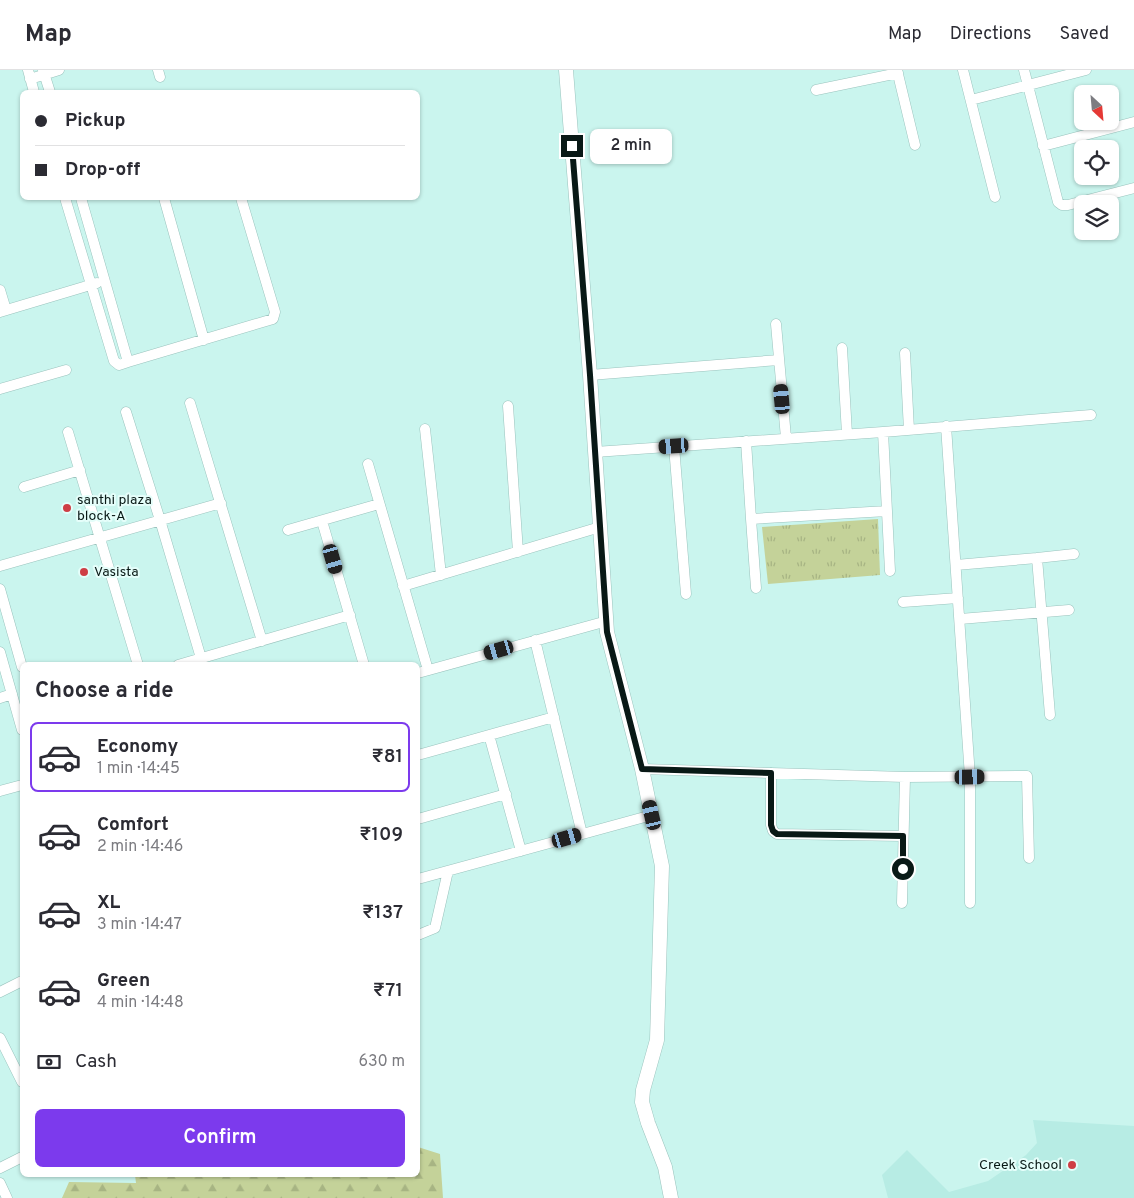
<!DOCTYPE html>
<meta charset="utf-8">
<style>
:root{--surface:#fff;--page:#f2f2f3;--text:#2b2b33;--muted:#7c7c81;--line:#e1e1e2;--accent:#7c3aed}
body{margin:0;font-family:Overpass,sans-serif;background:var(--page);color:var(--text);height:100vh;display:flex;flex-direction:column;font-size:19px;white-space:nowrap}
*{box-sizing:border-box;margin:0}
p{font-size:16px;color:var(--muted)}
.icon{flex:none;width:28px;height:28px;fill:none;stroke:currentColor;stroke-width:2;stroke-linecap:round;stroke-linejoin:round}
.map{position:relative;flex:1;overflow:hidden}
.sheet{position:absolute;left:20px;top:592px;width:400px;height:515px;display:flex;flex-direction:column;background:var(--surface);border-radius:8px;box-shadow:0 1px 4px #0004}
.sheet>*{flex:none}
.banner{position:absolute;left:20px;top:20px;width:400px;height:110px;border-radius:8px;box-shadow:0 1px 4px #0004;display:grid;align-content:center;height:110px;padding:0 15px;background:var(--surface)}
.needle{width:32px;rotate:154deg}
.tools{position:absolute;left:1074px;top:15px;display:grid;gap:10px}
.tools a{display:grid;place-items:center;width:45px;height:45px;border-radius:8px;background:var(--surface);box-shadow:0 1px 4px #0004;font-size:25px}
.end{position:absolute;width:22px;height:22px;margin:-11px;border:6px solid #091916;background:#fff;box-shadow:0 0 0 2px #fff}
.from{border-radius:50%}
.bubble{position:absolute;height:35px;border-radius:8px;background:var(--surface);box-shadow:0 1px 4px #0004;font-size:16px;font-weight:600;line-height:35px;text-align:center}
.car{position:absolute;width:15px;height:30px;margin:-15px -8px;border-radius:6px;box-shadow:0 0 4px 1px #0007;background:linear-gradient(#222 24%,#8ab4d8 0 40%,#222 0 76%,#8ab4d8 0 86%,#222 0)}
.banner b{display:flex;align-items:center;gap:18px;height:48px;font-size:19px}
.banner b+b{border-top:1px solid var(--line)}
.banner i{width:12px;height:12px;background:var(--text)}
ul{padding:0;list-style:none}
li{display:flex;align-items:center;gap:15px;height:70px;margin:0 10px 8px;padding:0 5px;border:2px solid transparent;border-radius:8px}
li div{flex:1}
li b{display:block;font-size:19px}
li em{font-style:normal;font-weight:600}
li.selected{border-color:var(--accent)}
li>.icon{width:45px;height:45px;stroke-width:1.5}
h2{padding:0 15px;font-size:22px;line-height:60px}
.pay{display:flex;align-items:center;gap:12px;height:55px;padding:0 15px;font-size:19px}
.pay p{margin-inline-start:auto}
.button{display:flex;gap:10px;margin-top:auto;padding:10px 15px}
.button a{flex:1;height:58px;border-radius:8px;background:var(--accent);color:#fff;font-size:20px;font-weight:600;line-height:58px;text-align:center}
header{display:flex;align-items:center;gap:30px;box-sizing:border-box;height:70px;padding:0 25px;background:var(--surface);border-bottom:1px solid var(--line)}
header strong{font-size:24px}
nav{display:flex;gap:28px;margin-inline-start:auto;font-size:18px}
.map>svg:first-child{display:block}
.built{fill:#b7ece4}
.forest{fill:url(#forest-firs)}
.park{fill:url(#park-tufts)}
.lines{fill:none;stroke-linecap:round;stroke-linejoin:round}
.street-casing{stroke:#9ac3bd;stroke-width:11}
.secondary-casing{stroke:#9ac3bd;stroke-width:15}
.street{stroke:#fff;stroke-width:10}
.secondary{stroke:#fff;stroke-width:14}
.route{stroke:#091916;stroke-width:6}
.poi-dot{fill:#ce3e45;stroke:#e5fefa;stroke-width:2}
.labels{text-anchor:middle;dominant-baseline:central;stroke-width:4;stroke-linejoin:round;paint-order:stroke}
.poi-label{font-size:14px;fill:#091916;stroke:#e5fefa;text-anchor:start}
</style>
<header>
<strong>Map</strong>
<nav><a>Map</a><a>Directions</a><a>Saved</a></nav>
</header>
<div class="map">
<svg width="1134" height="1128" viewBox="0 0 1134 1128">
<defs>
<pattern id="forest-firs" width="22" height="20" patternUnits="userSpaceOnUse" patternTransform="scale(1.25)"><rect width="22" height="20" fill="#c4d299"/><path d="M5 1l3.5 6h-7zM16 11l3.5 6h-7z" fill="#a7b483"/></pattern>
<pattern id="park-tufts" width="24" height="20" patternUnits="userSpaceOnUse" patternTransform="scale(1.25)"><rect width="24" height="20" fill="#c4d299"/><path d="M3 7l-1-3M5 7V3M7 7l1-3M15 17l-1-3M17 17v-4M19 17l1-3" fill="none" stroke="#a7b483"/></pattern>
</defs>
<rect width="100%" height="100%" fill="#caf5ee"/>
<path class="built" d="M1033,1050l101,6v72h-246l-6,-23 25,-25 42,42 39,-11 38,-26 11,-12z"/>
<path class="forest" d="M418,1077l22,7 3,44h-381l7,-16 67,1 -1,-8h283z"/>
<path class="park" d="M878,449l2,56 -112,9 -6,-57z"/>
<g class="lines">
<g class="street-casing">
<path id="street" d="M28,0l6,22
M43,0l7,22
M158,0l2,7
M897,0l18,75
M963,0l32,127
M1024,0l34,132 4,3h6l66,-17
M30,9l29,-9
M816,20l82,-17
M971,30l115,-30
M1043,76l91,-24
M65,128l49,163 5,4 9,-3 -47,-164
M164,128l40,142
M0,220l6,20
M0,242l97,-29
M776,254l10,114
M842,278l5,86
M905,283l4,77
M128,292l145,-43 2,-7 -34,-114
M590,305l189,-15
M0,319l66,-19
M190,333l72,238
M508,336l10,146
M126,342l34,108 41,138
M946,356l24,351v126
M425,359l16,146
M68,362l70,233
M883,362l7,139
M746,371l5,78 136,-8
M674,376l12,148
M595,382l288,-20 208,-17
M368,394l60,206
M24,417l56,-17
M751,449l5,69
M322,451l42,144
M288,460l91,-26
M1037,488l37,-4
M956,495l81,-7 13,157
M0,496l221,-63
M403,516l197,-59
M0,519l22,78
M903,532l55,-4
M960,549l109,-9
M535,570l47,194
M0,582l22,78
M178,595l172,-50
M418,603l189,-52
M0,628l12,-4
M489,665l32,116
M418,685l136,-38
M642,699l263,8 122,-1 2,82
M771,703v52l2,6 4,3 126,2
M0,721l22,-6
M418,749l88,-25
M418,809l234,-64
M902,833l3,-126
M418,865l17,-7 13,-57
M0,922l22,-11
M0,968l22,44
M0,1098l22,-11
M0,1113l7,15"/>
</g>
<g class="secondary-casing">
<path id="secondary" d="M566,0l24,305 17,257 35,137 20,97 -5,174 -14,50 -1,12 6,21 17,44 6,31"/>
</g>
<use href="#street" class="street"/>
<use href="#secondary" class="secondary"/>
</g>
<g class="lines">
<path class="route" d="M572,76l18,229 17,257 35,137 129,4v52l2,6 4,3 126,2v33"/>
</g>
<g class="poi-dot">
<circle cx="67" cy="438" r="5"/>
<circle cx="84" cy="502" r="5"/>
<circle cx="1072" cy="1095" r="5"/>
</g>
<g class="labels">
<g class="poi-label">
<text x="77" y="430">santhi plaza<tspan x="77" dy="16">block-A</tspan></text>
<text x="94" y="502">Vasista</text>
<text x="1062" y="1095" text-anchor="end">Creek School</text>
</g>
</g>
</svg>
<div class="tools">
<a><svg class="needle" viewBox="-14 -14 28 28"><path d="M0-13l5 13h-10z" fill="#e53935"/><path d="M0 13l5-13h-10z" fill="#7c7c81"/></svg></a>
<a><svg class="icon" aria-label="locate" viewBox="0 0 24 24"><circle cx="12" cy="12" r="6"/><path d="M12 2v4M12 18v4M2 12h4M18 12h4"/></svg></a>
<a><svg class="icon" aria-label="layers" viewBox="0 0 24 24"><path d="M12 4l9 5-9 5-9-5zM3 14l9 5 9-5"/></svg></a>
</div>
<i class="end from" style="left:903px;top:799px"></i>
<i class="end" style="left:572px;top:76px"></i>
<div class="bubble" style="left:590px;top:59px;width:82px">2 min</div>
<i class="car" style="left:782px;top:329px;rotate:355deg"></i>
<i class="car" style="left:674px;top:376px;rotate:266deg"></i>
<i class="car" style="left:333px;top:489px;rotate:164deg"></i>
<i class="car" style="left:499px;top:580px;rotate:254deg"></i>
<i class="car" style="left:970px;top:707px;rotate:89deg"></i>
<i class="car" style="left:652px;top:745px;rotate:347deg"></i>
<i class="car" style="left:567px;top:768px;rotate:74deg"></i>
<div class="banner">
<b><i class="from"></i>Pickup</b>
<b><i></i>Drop-off</b>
</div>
<section class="sheet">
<h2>Choose a ride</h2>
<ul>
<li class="selected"><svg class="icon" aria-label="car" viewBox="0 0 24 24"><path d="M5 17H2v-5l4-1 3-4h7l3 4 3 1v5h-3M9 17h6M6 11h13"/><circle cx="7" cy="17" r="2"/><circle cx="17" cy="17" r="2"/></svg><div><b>Economy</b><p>1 min · 14:45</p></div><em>₹81</em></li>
<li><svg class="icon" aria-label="car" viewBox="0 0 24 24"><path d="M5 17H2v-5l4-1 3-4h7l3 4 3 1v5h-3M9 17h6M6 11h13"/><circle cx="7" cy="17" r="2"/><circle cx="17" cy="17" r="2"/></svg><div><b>Comfort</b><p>2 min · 14:46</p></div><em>₹109</em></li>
<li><svg class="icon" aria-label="car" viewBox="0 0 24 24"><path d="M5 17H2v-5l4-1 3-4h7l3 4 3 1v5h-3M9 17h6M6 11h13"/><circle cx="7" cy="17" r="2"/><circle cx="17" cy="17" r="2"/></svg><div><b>XL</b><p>3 min · 14:47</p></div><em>₹137</em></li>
<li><svg class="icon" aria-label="car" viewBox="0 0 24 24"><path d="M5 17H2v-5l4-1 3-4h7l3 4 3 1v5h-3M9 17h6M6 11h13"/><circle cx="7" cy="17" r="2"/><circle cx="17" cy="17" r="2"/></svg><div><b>Green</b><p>4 min · 14:48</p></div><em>₹71</em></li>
</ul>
<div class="pay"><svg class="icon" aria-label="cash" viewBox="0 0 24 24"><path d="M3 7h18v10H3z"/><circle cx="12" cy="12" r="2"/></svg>Cash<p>630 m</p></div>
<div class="button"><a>Confirm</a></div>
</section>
</div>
